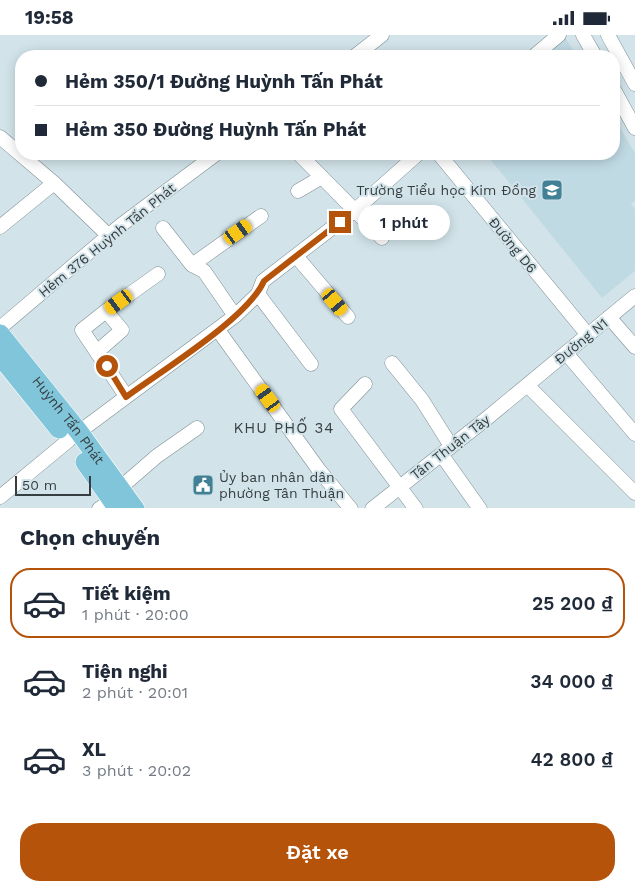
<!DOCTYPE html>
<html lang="vi">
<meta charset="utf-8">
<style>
:root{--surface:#fff;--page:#f2f2f3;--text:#1f2937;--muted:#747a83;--line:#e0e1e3;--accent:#b45309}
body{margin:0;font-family:"Work Sans",sans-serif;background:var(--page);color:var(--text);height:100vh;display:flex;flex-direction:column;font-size:19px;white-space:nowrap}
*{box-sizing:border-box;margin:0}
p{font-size:16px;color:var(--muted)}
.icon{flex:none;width:28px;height:28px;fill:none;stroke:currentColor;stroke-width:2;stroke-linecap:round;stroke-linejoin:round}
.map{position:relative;height:473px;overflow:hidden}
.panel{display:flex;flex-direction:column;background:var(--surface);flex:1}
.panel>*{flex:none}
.guide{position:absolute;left:15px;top:15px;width:605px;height:110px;border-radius:20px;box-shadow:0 2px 12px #0003;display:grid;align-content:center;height:110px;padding:0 20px;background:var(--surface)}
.scale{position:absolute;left:15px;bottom:12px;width:76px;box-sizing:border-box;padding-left:5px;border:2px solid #373e41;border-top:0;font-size:14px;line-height:18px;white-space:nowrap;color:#373e41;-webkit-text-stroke:4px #d2e4ea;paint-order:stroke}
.end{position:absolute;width:22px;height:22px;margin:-11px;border:6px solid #b45309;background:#fff;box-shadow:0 0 0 2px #fff}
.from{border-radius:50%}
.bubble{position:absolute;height:35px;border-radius:18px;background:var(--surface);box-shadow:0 2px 12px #0003;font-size:16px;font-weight:600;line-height:35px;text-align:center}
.car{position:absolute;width:15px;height:30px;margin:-15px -8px;border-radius:6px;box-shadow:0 0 4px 1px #0007;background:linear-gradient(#f5c518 24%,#345 0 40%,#f5c518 0 76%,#345 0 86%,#f5c518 0)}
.guide b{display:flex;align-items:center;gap:18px;height:48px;font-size:19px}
.guide b+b{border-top:1px solid var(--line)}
.guide i{width:12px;height:12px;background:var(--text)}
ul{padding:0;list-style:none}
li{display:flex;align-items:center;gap:15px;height:70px;margin:0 10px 8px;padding:0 10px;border:2px solid transparent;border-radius:20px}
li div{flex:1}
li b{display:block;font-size:19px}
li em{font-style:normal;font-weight:600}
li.current{border-color:var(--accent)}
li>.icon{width:45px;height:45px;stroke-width:1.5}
h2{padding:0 20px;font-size:22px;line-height:60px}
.primary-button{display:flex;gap:10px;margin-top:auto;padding:10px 20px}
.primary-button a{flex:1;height:58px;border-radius:20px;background:var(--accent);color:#fff;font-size:20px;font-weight:600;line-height:58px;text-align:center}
.status{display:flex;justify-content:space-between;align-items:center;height:35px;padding:0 25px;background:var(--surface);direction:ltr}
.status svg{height:14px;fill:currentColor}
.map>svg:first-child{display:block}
.built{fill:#c0dae4}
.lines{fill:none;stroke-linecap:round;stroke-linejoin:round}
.minor-casing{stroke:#7e8e94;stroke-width:15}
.major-casing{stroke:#fff;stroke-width:20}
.minor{stroke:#fff;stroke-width:14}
.major{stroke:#80c5d9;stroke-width:19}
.route{stroke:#b45309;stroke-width:6}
.labels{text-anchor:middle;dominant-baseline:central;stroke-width:4;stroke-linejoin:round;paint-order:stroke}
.poi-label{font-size:14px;fill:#373e41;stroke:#d2e4ea;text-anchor:end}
.street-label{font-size:14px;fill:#373e41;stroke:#d2e4ea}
.neighbourhood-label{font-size:15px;letter-spacing:1px;fill:#373e41;stroke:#d2e4ea}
</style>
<div class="status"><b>19:58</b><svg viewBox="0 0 49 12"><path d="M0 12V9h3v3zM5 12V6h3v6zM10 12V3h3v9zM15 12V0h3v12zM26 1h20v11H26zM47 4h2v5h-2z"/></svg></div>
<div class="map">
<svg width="635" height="474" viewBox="0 0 635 474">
<rect width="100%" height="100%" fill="#d2e4ea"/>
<path class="built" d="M564,1l13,20h-36z
M614,83l21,35v48l-4,3 4,5v62l-33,27 -116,-144h128z"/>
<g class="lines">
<g class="minor-casing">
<path id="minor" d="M583,0l12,21
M608,0l27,49
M355,21l27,-21
M534,21l25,-21
M614,55l21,38
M0,102l54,46 55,53
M299,119l83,84
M439,119l149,181
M298,156l24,-14
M0,192l54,-44
M163,193l29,37 12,6 31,45
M296,221l52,61
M192,230l69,-49
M258,259l53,70
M106,276l-24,19 44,66
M609,282l26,30
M0,293l121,-103 95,-71
M218,295l101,140 32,39
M98,316l24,-21 -16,-19 52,-37
M566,318l69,81
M392,328l30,37 29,46
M365,349l-24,25 75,100
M527,350l108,108
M79,397l156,-116 23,-22 5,-13 91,-70 64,-57
M441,419l39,55
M120,453l37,-32 40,-28
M0,462l69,-57
M99,474l13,-9
M372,474l114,-90 149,-123"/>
</g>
<g class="major-casing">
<g id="major">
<path id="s1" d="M0,299l79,98 56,77"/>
<path d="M0,321l59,73"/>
<path d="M85,427l33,47"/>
</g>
</g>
<use href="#minor" class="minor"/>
<use href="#major" class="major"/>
</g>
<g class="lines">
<path class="route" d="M107,331l19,31c35,-26 122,-79 138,-116l76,-59"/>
</g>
<defs>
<g id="school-square" transform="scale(1.125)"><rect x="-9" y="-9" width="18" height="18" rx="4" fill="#418095" stroke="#d2e4ea"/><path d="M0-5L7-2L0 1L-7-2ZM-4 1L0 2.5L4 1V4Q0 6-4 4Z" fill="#fff"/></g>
<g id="civic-square" transform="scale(1.125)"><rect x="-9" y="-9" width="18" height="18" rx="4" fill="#418095" stroke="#d2e4ea"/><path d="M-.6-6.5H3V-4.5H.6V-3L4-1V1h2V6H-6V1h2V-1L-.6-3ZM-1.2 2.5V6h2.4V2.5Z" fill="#fff"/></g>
</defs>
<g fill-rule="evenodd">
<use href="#school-square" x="552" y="155"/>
<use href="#civic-square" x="203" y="450"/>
</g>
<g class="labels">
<g class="poi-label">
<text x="536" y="155">Trường Tiểu học Kim Đồng</text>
<text x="219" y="442" text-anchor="start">Ủy ban nhân dân<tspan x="219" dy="16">phường Tân Thuận</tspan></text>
</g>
<g class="street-label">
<text transform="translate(107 205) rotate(-39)">Hẻm 376 Huỳnh Tấn Phát</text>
<text transform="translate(513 210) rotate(51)">Đường D6</text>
<text transform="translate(581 306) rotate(-39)">Đường N1</text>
<text stroke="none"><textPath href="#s1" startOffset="110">Huỳnh Tấn Phát</textPath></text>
<text transform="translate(450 412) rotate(-38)">Tân Thuận Tây</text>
</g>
<g class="neighbourhood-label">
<text x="284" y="393">KHU PHỐ 34</text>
</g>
</g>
</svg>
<div class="scale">50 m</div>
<i class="end from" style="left:107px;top:331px"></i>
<i class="end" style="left:340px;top:187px"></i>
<div class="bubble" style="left:358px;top:170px;width:92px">1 phút</div>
<i class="car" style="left:238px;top:197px;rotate:55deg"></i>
<i class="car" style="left:119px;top:267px;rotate:234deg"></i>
<i class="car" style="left:335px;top:267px;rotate:140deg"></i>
<i class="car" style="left:268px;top:363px;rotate:324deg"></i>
<div class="guide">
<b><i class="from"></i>Hẻm 350/1 Đường Huỳnh Tấn Phát</b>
<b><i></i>Hẻm 350 Đường Huỳnh Tấn Phát</b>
</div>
</div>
<section class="panel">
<h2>Chọn chuyến</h2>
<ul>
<li class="current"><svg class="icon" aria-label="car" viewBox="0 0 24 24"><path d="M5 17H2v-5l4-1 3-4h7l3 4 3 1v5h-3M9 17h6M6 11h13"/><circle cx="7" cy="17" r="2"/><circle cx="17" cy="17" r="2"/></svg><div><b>Tiết kiệm</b><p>1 phút · 20:00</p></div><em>25 200 ₫</em></li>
<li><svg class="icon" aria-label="car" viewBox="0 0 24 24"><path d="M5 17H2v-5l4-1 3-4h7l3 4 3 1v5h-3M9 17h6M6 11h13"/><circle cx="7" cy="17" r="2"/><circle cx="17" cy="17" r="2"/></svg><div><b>Tiện nghi</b><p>2 phút · 20:01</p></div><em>34 000 ₫</em></li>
<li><svg class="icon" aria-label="car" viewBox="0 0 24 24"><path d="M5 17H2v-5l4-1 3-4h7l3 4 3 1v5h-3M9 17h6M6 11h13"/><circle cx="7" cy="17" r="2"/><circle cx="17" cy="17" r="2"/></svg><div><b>XL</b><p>3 phút · 20:02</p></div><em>42 800 ₫</em></li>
</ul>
<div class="primary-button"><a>Đặt xe</a></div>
</section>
